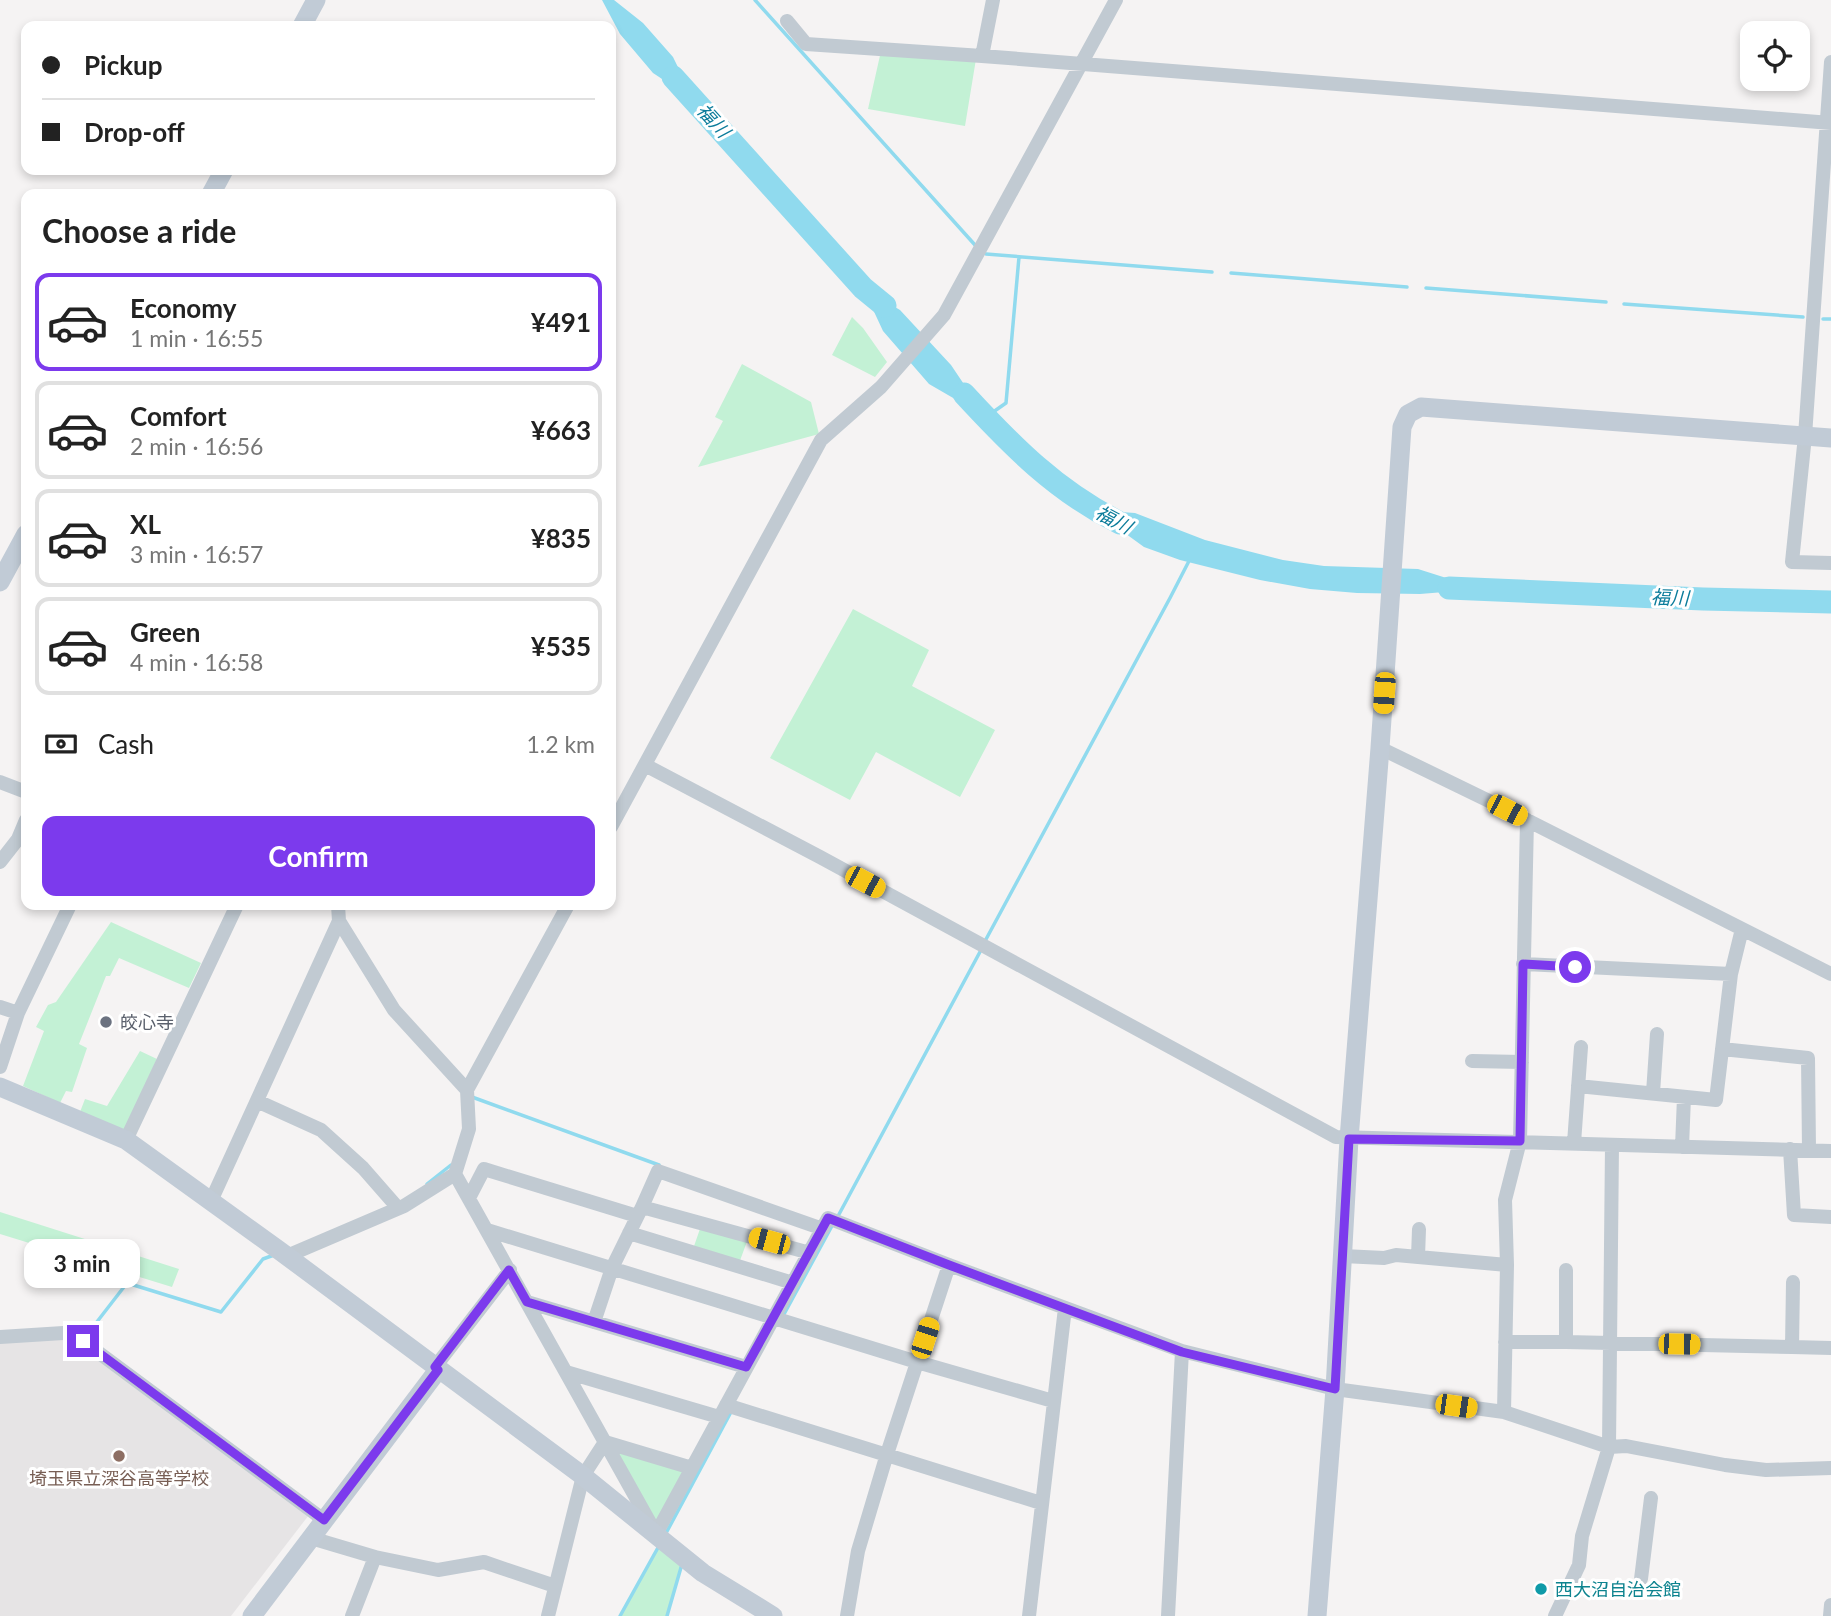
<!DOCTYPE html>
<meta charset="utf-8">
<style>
:root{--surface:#fff;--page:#f2f2f2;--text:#222;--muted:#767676;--line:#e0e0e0;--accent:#7c3aed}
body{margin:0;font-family:Lato,"Noto Sans JP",sans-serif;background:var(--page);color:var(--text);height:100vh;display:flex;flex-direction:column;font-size:26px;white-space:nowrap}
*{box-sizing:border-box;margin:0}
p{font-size:23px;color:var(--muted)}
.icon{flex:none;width:38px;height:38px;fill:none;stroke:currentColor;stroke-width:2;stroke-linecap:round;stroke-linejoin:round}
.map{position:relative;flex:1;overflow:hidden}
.side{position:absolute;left:21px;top:189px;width:595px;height:721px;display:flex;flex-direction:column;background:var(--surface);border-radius:14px;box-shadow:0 4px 10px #0003}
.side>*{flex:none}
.banner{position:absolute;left:21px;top:21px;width:595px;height:154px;border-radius:14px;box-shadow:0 4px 10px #0003;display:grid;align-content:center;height:154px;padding:0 21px;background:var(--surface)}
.controls{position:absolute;left:1740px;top:21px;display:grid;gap:14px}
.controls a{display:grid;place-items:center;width:70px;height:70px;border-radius:14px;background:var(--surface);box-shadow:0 4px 10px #0003;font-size:35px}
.end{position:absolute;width:32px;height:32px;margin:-16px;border:9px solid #7c3aed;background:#fff;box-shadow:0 0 0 4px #fff}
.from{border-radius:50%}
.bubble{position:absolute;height:49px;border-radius:14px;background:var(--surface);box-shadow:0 4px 10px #0003;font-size:23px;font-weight:700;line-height:49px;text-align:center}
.car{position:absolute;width:21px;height:42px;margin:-21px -10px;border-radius:9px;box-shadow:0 0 5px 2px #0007;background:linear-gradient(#f5c518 24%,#345 0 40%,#f5c518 0 76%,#345 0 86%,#f5c518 0)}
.banner b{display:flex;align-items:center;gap:24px;height:66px;font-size:26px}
.banner b+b{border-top:2px solid var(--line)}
.banner i{width:18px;height:18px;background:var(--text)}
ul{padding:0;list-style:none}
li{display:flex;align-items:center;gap:21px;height:98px;margin:0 14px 10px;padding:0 7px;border:4px solid var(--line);border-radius:14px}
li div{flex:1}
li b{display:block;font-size:26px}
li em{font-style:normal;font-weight:700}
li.current{border-color:var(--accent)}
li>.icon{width:63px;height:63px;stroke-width:1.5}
h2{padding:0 21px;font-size:32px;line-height:84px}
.pay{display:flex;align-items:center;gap:18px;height:77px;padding:0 21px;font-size:26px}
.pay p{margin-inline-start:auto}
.primary-button{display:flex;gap:14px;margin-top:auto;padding:14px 21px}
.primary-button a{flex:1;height:80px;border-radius:14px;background:var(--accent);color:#fff;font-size:28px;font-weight:700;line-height:80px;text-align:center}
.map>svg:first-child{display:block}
.education{fill:#e6e4e5}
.green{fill:#c3f1d5}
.water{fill:#90daee}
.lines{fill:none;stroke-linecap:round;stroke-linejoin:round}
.stream{stroke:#90daee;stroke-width:3.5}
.river{stroke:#90daee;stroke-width:23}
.street{stroke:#c1cad2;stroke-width:14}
.secondary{stroke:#c1cbd6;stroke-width:19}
.route{stroke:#7c3aed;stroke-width:9}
.worship-dot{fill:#6b7280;stroke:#fff;stroke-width:2.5}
.education-dot{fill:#8d6e63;stroke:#fff;stroke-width:2.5}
.culture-dot{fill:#0f9aa8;stroke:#fff;stroke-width:2.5}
.labels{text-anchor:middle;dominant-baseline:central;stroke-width:6;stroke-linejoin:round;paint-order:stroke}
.worship-label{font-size:18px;fill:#5b616d;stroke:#fff;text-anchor:start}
.education-label{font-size:18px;fill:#785e54;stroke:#fff}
.culture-label{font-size:18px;fill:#0d838f;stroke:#fff;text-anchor:start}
.water-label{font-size:19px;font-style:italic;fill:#0c7c9b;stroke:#fff}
</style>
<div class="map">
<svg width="1831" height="1616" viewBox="0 0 1831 1616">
<rect width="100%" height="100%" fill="#f5f3f3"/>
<path class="education" d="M79,1332l233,179 -81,105h-231v-279z"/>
<path class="green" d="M881,51l95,8 -11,67 -97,-17z
M852,317l11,11 24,34 -12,15 -43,-22z
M742,364l69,38 8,32 -121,33 25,-46 -8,-4z
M853,609l76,41 -17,36 83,44 -35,67 -84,-45 -26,48 -80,-42z
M111,922l90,41 -12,25 -70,-30 -9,18h-4l-27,68 8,4 -15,44 -6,-1 -6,12 -37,-17 21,-55 -8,-4 12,-22 8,-3z
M140,1051l17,8 -33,72 -44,-19 5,-13 22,7z
M0,1212l179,57 -7,18 -172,-53z
M702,1223l47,13 -11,30 -46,-14z
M605,1442l87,26 -36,66z
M662,1539l22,18 -17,59h-47z"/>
<path class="water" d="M602,0h12l29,23 30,34 21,43 -41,-27 -33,-39z
M863,288l37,22 51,55 35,52 -57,-33 -46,-53z
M1093,510l42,3 70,27 78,20 41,6 94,3 63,20 -61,5 -63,-1 -47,-4 -50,-9 -80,-20 -36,-13z"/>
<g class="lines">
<path class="stream" d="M755,0l220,245
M986,254l226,18
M1231,273l176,14
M1426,288l180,14
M1624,304l179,13
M1823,319h8
M986,417l20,-14 13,-146
M984,943l186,-345 19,-37
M472,1097l187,68
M427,1184l24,-19
M837,1218l144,-268
M783,1316l50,-92
M86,1336l41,-53 94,29 42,-53 11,-4
M665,1535l66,-123
M620,1616l40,-72
M667,1616l15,-52"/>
<path class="river" d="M673,77l190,211 22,18
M964,394c48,52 92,97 156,129
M1449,588l254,11 128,3"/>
<path class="street" d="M787,21l19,23 176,12 849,67
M982,56l11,-56
M1831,62l-26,374 -13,126 39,1
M1380,748l107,52 344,174
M645,765l175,92 516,280 495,14
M0,782l26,10
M611,827l210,-387 60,-53 63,-72 172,-315
M0,862l18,-23 8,-19
M338,905l1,16 55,89 73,80
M1523,964l208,10
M0,1007l18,6
M1722,1049l86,9 1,92
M1472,1061l50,1
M0,1067l18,-54 52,-108
M1578,1086l138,14 15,-126 11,-45
M1653,1093l4,-59
M257,1101l64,29 42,38 35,40
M126,1140l111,-235
M1574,1143l7,-96
M1682,1147l2,-50
M1790,1149l4,66 37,2
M455,1174l199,356
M469,1198l15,-29 153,47
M211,1201l128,-280
M642,1207l168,46
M487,1230l430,132 136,39
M629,1233l164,50
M287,1256l117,-50 51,-32 14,-45 -2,-39 101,-185
M1343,1256l41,2 12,-3 111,10
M1418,1257l1,-28
M527,1302l219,65
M594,1322l18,-54 30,-61 16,-36 165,58
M0,1337l79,-5 4,9 241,179
M1505,1342h61l226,5 1,-65
M1566,1342v-72
M1792,1347l39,1
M435,1367l75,-97
M566,1372l153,45
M726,1405l315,98
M1504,1412l3,-147 -2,-65 15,-59 7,-321
M656,1534l172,-316 121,47 233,86 153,38 169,23 105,35 17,-1 99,19 41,5 65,-2
M311,1538l64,19 -23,59
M375,1557l63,13 46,-8 71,24
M1641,1579l10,-81
M548,1616l35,-140 22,-34 87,26
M847,1616l11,-65 29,-97 62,-189
M1029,1616l36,-308
M1168,1616l14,-265
M1555,1616l24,-51 3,-29 27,-89 3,-302
M1830,1616l1,-11"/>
<path class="secondary" d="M302,26l14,-26
M211,194l13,-24
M0,582l26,-48
M0,1087l126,53 154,111 303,225 120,97 70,43
M252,1616l186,-246
M1317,1616l18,-227 14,-250 31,-391 22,-321 6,-13 13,-7 410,31"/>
</g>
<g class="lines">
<path class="route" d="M83,1341l241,179 114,-150 -3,-3 74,-97 18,32 219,65 82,-149 121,47 233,87 153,37 14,-250 171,2 3,-177 52,3"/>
</g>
<circle class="worship-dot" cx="106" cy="1022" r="7"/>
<circle class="education-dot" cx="119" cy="1456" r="7"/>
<circle class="culture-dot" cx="1541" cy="1589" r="7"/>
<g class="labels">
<g class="worship-label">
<text x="120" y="1022">皎心寺</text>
</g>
<g class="education-label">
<text x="119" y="1478">埼玉県立深谷高等学校</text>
</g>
<g class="culture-label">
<text x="1555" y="1589">西大沼自治会館</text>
</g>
<g class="water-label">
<text transform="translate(714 120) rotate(48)">福川</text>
<text transform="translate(1114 519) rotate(28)">福川</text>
<text transform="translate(1670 597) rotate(2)">福川</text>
</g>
</g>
</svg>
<div class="controls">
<a><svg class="icon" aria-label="locate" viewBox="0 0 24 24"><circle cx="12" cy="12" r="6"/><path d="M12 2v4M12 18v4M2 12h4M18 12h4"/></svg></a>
</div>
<i class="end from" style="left:1575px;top:967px"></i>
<i class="end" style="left:83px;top:1341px"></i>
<div class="bubble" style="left:24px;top:1239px;width:116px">3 min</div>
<i class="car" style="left:1384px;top:693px;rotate:184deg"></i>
<i class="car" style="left:1507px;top:810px;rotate:117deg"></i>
<i class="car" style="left:865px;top:882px;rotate:118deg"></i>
<i class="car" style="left:769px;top:1241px;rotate:285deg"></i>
<i class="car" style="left:925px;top:1338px;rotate:18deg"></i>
<i class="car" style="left:1679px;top:1344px;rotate:91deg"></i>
<i class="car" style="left:1456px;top:1406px;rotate:98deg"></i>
<div class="banner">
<b><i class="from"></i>Pickup</b>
<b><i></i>Drop-off</b>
</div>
<section class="side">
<h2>Choose a ride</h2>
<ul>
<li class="current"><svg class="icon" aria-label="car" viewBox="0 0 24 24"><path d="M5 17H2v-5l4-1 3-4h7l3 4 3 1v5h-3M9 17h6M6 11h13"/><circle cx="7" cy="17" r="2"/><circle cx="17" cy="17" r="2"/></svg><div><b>Economy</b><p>1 min · 16:55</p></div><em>¥491</em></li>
<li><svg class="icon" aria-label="car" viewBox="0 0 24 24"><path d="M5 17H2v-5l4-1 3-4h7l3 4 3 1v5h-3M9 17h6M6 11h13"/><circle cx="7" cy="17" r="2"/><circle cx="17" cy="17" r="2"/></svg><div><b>Comfort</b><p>2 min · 16:56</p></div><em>¥663</em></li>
<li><svg class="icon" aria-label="car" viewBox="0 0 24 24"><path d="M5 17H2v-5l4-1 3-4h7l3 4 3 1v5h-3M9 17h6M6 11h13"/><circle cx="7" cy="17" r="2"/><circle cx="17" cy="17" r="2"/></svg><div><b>XL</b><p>3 min · 16:57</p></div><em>¥835</em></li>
<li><svg class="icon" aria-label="car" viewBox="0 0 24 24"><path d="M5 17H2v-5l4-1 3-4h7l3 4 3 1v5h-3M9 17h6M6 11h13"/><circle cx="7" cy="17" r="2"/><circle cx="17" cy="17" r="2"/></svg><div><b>Green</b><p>4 min · 16:58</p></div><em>¥535</em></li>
</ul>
<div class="pay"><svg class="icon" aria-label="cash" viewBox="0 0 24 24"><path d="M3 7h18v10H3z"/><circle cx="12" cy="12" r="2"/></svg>Cash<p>1.2 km</p></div>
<div class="primary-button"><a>Confirm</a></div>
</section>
</div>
